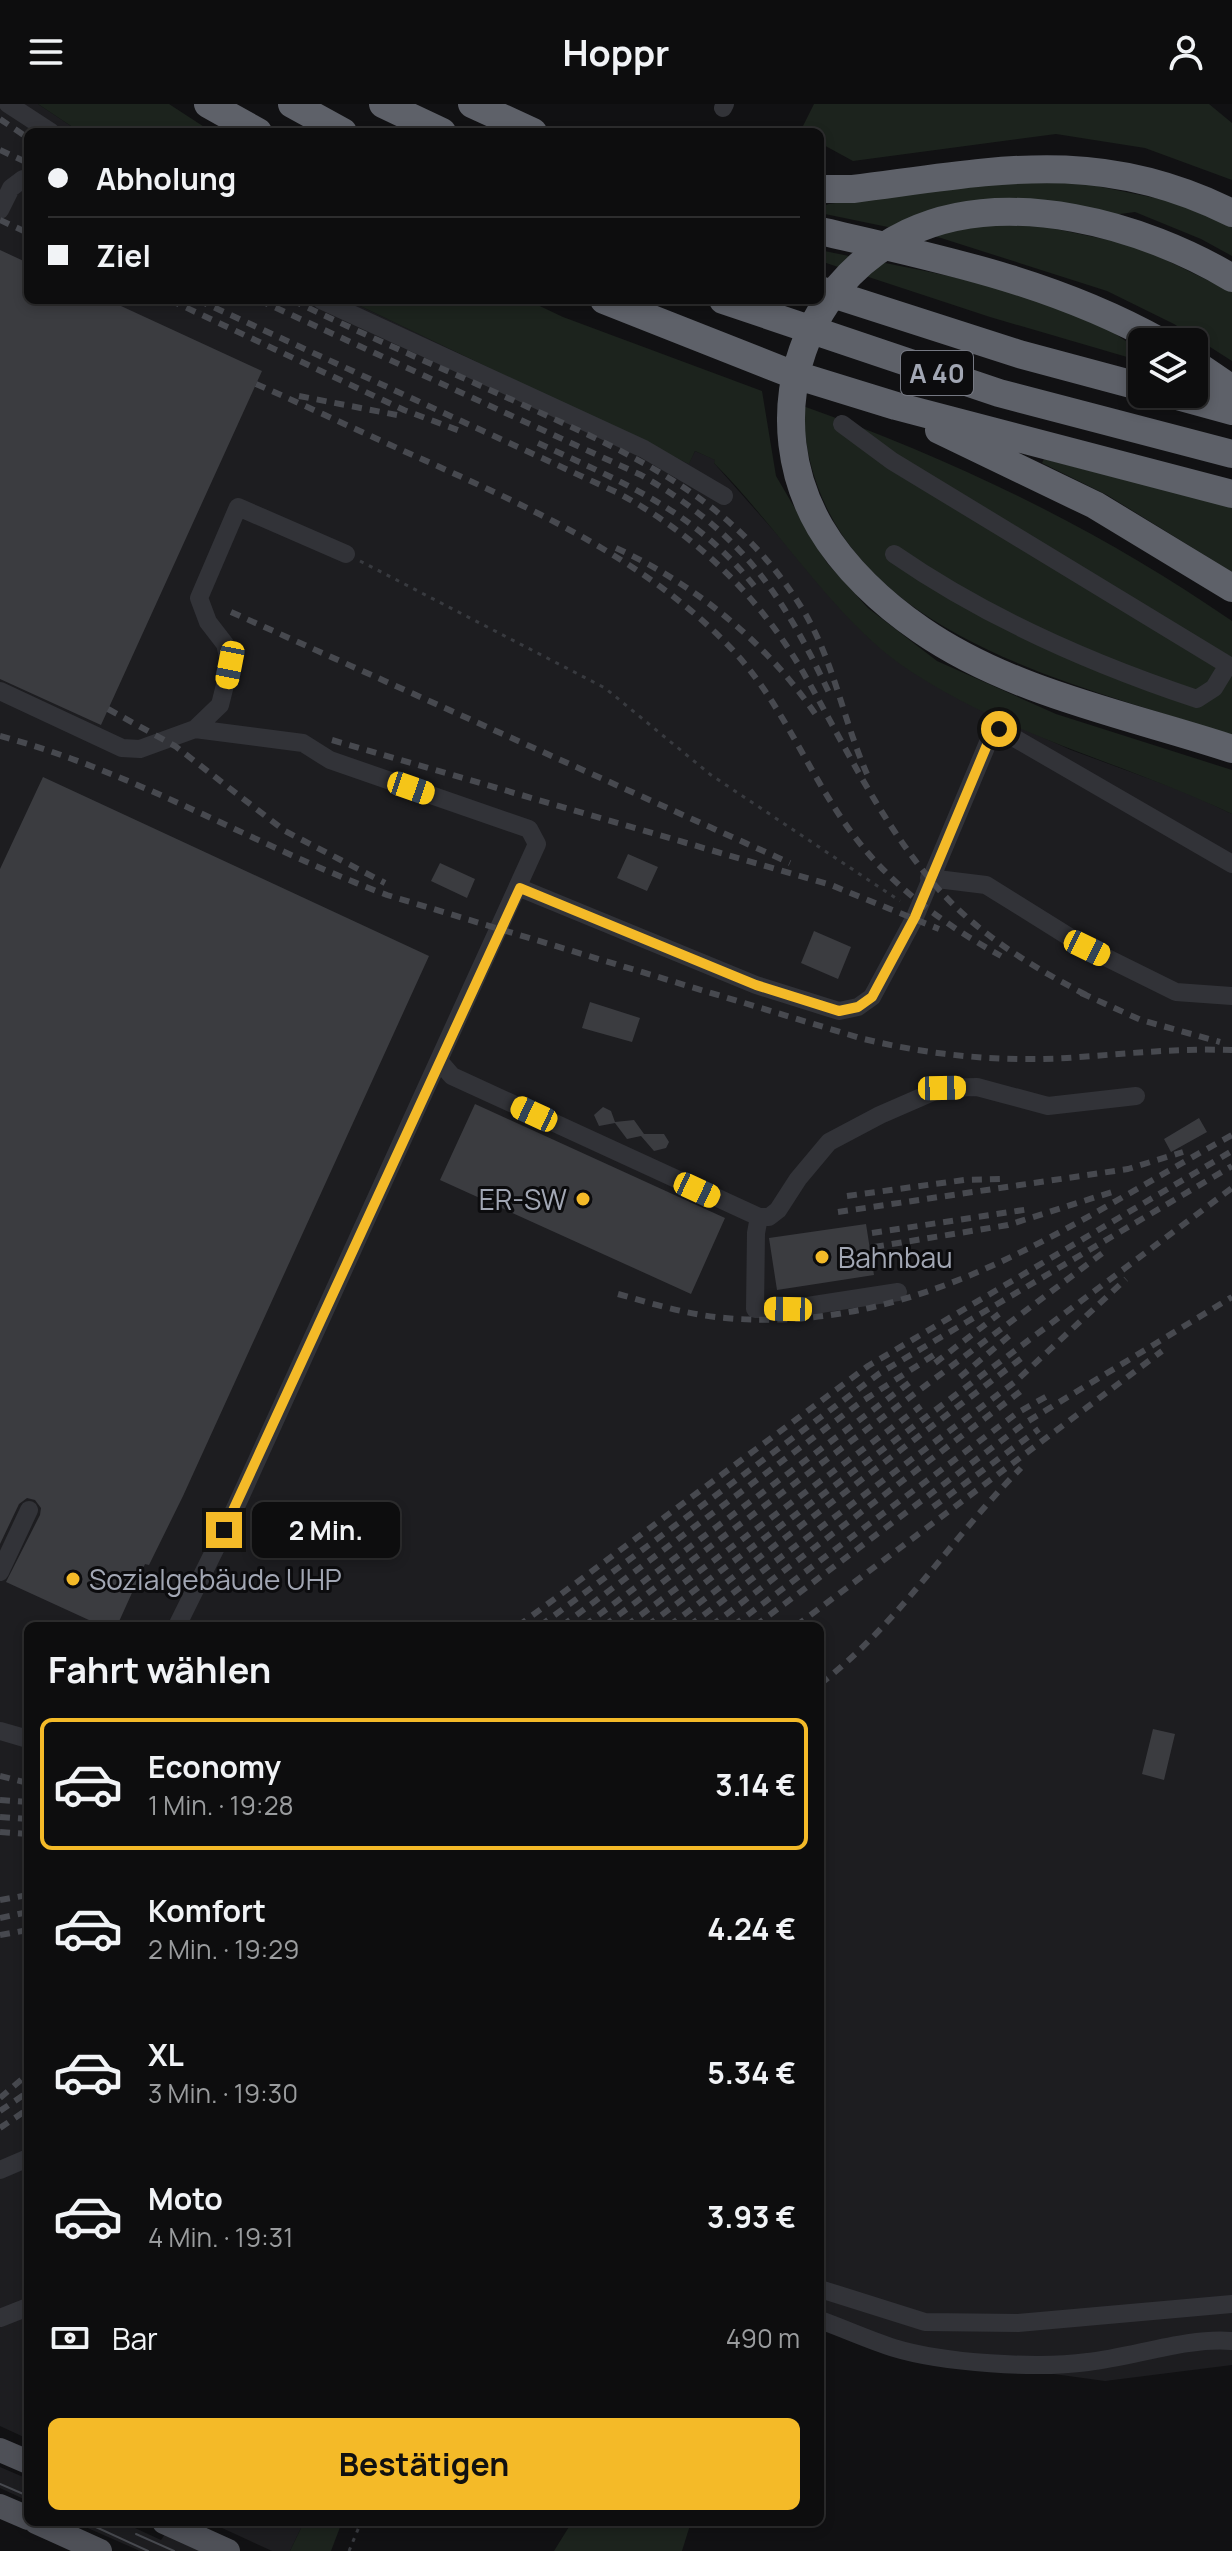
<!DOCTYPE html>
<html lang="de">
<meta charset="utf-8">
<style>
:root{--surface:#0d0d0e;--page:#1b1b1c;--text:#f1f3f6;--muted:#9a9c9e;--line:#2d2d2e;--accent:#f4ba28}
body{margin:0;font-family:Manrope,sans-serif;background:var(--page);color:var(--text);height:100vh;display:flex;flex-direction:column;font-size:30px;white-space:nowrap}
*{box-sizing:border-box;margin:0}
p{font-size:26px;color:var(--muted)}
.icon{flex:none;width:44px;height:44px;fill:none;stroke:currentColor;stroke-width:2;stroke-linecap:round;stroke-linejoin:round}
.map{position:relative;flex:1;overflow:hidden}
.details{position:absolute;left:24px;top:1518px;width:800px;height:904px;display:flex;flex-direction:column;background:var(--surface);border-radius:12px;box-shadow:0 4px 12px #0003,0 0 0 2px var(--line)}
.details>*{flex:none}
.banner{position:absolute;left:24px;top:24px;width:800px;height:176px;border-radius:12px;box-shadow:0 4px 12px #0003,0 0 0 2px var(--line);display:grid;align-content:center;height:176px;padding:0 24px;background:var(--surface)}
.tools{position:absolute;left:1128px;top:224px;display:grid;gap:16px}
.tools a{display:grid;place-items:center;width:80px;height:80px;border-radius:12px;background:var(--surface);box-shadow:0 4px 12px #0003,0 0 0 2px var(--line);font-size:40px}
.end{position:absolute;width:36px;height:36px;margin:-18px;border:10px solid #f4ba28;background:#111;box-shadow:0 0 0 4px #111}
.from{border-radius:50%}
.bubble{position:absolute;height:56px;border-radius:12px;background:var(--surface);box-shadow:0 4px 12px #0003,0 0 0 2px var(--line);font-size:26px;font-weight:700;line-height:56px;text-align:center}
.car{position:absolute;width:24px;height:48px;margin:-24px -12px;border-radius:10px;box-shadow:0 0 6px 2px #0007;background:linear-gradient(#f5c518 24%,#345 0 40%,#f5c518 0 76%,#345 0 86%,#f5c518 0)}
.banner b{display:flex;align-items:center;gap:28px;height:76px;font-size:30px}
.banner b+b{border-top:2px solid var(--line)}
.banner i{width:20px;height:20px;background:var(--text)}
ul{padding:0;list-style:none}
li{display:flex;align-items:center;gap:24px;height:132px;margin:0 16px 12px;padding:0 8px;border:4px solid transparent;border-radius:12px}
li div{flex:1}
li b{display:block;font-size:30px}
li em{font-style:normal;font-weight:700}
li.selected{border-color:var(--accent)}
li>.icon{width:72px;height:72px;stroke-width:1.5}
h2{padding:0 24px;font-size:36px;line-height:96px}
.pay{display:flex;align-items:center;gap:20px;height:88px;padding:0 24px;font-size:30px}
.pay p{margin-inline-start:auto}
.cta{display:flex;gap:16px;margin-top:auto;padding:16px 24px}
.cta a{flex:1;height:92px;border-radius:12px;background:var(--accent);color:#111;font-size:32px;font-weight:700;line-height:92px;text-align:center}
header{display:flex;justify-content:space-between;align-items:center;height:104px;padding:0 24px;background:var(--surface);font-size:36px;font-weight:700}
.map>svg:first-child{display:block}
.built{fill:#1d1d20}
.green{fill:#1c231d}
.building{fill:#3b3c40}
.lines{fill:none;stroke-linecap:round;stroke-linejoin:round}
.path{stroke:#383a3f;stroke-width:3;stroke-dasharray:4 6;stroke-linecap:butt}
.minor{stroke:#323338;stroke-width:18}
.major{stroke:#4e5057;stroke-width:24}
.highway{stroke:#5e6169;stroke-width:28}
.tram{stroke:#47494f;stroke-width:2}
.rail{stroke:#47494f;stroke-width:6;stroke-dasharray:10 8;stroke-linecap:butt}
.route{stroke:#f4ba28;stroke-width:10}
.poi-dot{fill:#f4ba28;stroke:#0c0c0e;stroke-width:3}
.labels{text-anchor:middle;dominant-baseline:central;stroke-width:6;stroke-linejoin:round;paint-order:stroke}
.shield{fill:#0c0c0e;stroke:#757882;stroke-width:2}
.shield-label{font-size:26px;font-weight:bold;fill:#a2a7b4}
.poi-label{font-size:28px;fill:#a2a7b4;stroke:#0c0c0e;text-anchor:start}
</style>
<header><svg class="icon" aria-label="menu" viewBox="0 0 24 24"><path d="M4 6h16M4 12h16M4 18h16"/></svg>Hoppr<svg class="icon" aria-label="person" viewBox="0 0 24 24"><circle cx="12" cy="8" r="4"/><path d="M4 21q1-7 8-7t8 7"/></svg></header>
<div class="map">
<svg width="1232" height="2447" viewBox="0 0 1232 2447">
<rect width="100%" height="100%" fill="#111113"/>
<path class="built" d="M0,0h38l42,28h-52v168h320l341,163 6,-12 21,9 -2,3 153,173 33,27 102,56 69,31 117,43 44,21v1551l-127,16 -66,-9 -219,-46v-700h-792v813l-28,-13z
M0,2363l28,12v22l-28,-13z
M74,2418h48l39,18 4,-6 38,17h-63z
M209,2418h95l-14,29h-18z"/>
<path class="green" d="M38,0h131l43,28h-132z
M814,0h395l23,19v57l-87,-32 -89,-14 -203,27 -33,-18v-11h-20z
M974,77h98l98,20 62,25v30l-31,-17 -66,-27 -98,13 100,21 95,46v69l-58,-37 -67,-33 -166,-53 -121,-25v-6l9,-3z
M820,146c88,19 241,40 311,95l-4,12 -137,-40 -170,-56z
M348,196h179l36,17 199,74 14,85 51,87 41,45 69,53 119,53 176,56v44c-109,-52 -232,-80 -332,-150 -68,-49 -125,-140 -186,-201l1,-3 -20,-9 -6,13z
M803,302c152,54 296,123 429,215v114c-170,-56 -423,-105 -429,-329z
M1044,355l188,48v65l-125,-77 -65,-32z
M304,2418h38l-11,29h-41z
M572,2418h119l-9,29h-128z"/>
<path class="building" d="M0,146l28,13v37h80l154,71 -161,354 -101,-46z
M43,673l386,179 -246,540 -34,69 -4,-1 -28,62h-15l-96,-44 34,-67 1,-7 -6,-8 -8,-2 -8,6 -19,40v-675z
M628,750l30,13 -11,24 -30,-13z
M440,759l35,16 -8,19 -36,-17z
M814,827l37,16 -13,32 -37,-16z
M590,898l50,16 -8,24 -50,-14z
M475,1000l250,114 -34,76 -251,-114z
M603,1003l8,4 4,11 19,-2 10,14h20l5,8 -3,6 -12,3 -13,-15 -14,3 -12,-16 -16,3 -5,-11z
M1199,1014l8,14 -36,20 -7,-13z
M866,1120l8,51 -97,15 -8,-52z
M1153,1625l22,5 -11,46 -22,-6z"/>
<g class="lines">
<path class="path" d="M360,457l245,127 106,87 189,126
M349,2447l12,-29"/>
<path class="minor" d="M8,0l43,28
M723,4l2,-4
M0,106l11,-22 12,-9 5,1
M321,196l323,149 80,47
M842,320l50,37 336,204
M894,450c91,63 198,110 303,145l17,-11 14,-23 4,2
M0,587l122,57 18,1 55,-20 108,14 27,17 199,69 8,15 -304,669 -56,113
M195,625l25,-24 10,-40 -5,-21 -17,-22 -9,-24 39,-91 108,47
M929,774l57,7 101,63 89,44 56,4
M520,784l236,97 83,26 19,-4 14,-10 43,-80 77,-184 7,-4 233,135
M439,957l13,15 307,141h10l9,-7 20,-31 31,-37 51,-27 62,-27 35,-1 71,19 88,-10
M759,1113l-3,16 -1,76h33l110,-17
M0,1468l29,-62
M0,1627l28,8
M0,2066l28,-12
M820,2185l105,33 93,1 214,-19
M0,2214l28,-11
M820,2216c25,9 49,20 74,28 49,15 143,21 194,14 46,-5 99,-25 144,-21"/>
<path class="major" d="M0,2346l28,12
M0,2402l28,12
M36,2418l64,29
M164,2418l64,29"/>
<path class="highway" d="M208,0l50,28
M292,0l51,28
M383,0l59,28
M472,0l61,28
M820,85h33c141,-18 245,-43 379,24
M820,127c118,27 234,51 341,111
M1232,174c-88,-53 -225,-92 -324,-45 -111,53 -149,189 -88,294 24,41 63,77 101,103 91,63 208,85 311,119
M820,186l199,64 123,33
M604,196l185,73 107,33 336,88
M723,196l276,93 233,61
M1194,259l38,26
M1170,290l62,17
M939,326l156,75 137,83"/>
<path class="tram" d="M0,2380l28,12
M85,2418l63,29
M136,2430l38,17"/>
<path class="rail" d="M0,15l28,19
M0,46l28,13
M24,103l4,2
M0,116l28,13
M170,196l234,110 59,22
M198,196l420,193c78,42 140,102 185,179 40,70 74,143 126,206 43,53 100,87 159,118
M259,196l382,175c101,58 142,119 190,222
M292,196c78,38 159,72 238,108 112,51 206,93 273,202 31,51 40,110 64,164
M256,280c59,26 118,54 177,80 104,47 211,96 293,179 51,51 76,117 116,176 40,60 96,102 159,137
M299,292l98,19
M538,339c86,40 156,67 217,144
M616,444c80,37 150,94 200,167
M231,508l559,251
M108,605l67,37 110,85 100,52
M0,632c135,36 256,110 387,159l473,143c67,17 139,24 207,20 56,-4 109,-10 165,-8
M332,636l499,145 108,44
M1081,889l60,27 79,22
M847,1092l117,-16 36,-1
M838,1108l290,-43 55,-17
M872,1129l158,-24
M874,1143l134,-22 104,-33
M618,1190c35,10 71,21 107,24 196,17 344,-94 507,-183
M935,1259l64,-49
M960,1273l55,-46
M933,1403l106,-78
M518,1522l350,-260 364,-215
M540,1522l340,-253 352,-207
M562,1522l299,-224 79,-51
M584,1522l329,-246
M604,1522l500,-374
M626,1522l295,-220
M647,1522l585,-438
M669,1522l358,-272
M689,1522l327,-245 110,-102
M711,1522l314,-238
M733,1522l284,-213 32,-18
M755,1522l270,-203 207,-126
M796,1522l366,-275
M820,1580c79,-60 131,-146 201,-216
M0,1672l28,7
M0,1696l28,2
M0,1713l28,2
M0,1728l28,2
M0,1796l28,-5
M0,1814l28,-6
M0,1831l28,-5
M0,1994l28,-24
M0,2007l28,-19
M0,2024l28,-19"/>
</g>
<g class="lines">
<path class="route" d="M224,1426l296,-642 236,97 83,26 19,-4 14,-10 43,-80 77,-184 7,-4"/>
</g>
<g class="poi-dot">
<circle cx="583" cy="1095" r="8"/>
<circle cx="822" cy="1153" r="8"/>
<circle cx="73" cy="1475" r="8"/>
</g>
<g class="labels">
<rect class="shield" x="901" y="247" width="72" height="44" rx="6"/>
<g class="shield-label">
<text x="937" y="269">A 40</text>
</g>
<g class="poi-label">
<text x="567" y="1095" text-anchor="end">ER-SW</text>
<text x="838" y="1153">Bahnbau</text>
<text x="89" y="1475">Sozialgebäude UHP</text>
</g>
</g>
</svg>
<div class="tools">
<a><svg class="icon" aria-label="layers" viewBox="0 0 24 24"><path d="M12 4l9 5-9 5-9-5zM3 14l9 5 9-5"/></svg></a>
</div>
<i class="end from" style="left:999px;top:625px"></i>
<i class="end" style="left:224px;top:1426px"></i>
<div class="bubble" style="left:252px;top:1398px;width:148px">2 Min.</div>
<i class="car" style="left:230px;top:561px;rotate:191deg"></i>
<i class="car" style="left:411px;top:684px;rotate:109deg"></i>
<i class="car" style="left:1087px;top:844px;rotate:116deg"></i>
<i class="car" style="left:942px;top:984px;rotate:89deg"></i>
<i class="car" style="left:534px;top:1010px;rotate:295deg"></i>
<i class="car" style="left:697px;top:1086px;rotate:115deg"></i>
<i class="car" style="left:788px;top:1205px;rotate:271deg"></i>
<div class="banner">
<b><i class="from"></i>Abholung</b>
<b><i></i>Ziel</b>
</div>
<section class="details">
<h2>Fahrt wählen</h2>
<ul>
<li class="selected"><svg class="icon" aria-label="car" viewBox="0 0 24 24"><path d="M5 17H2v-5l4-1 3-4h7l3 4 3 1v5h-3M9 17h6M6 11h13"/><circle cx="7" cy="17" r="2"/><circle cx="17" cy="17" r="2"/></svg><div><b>Economy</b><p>1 Min. · 19:28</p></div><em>3.14 €</em></li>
<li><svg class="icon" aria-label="car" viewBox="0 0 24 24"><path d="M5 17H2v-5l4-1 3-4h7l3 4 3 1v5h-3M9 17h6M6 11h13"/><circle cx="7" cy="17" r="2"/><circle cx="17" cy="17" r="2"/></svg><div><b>Komfort</b><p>2 Min. · 19:29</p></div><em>4.24 €</em></li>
<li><svg class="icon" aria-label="car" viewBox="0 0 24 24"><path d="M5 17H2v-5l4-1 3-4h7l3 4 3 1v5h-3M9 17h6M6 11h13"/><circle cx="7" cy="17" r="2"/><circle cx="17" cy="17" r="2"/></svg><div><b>XL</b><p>3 Min. · 19:30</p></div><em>5.34 €</em></li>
<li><svg class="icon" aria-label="car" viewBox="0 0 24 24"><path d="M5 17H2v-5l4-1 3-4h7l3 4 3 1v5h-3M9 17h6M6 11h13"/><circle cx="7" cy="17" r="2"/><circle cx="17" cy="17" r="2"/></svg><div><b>Moto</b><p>4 Min. · 19:31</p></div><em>3.93 €</em></li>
</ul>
<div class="pay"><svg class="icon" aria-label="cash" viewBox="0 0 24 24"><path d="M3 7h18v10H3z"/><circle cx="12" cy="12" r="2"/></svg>Bar<p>490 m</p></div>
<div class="cta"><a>Bestätigen</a></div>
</section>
</div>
